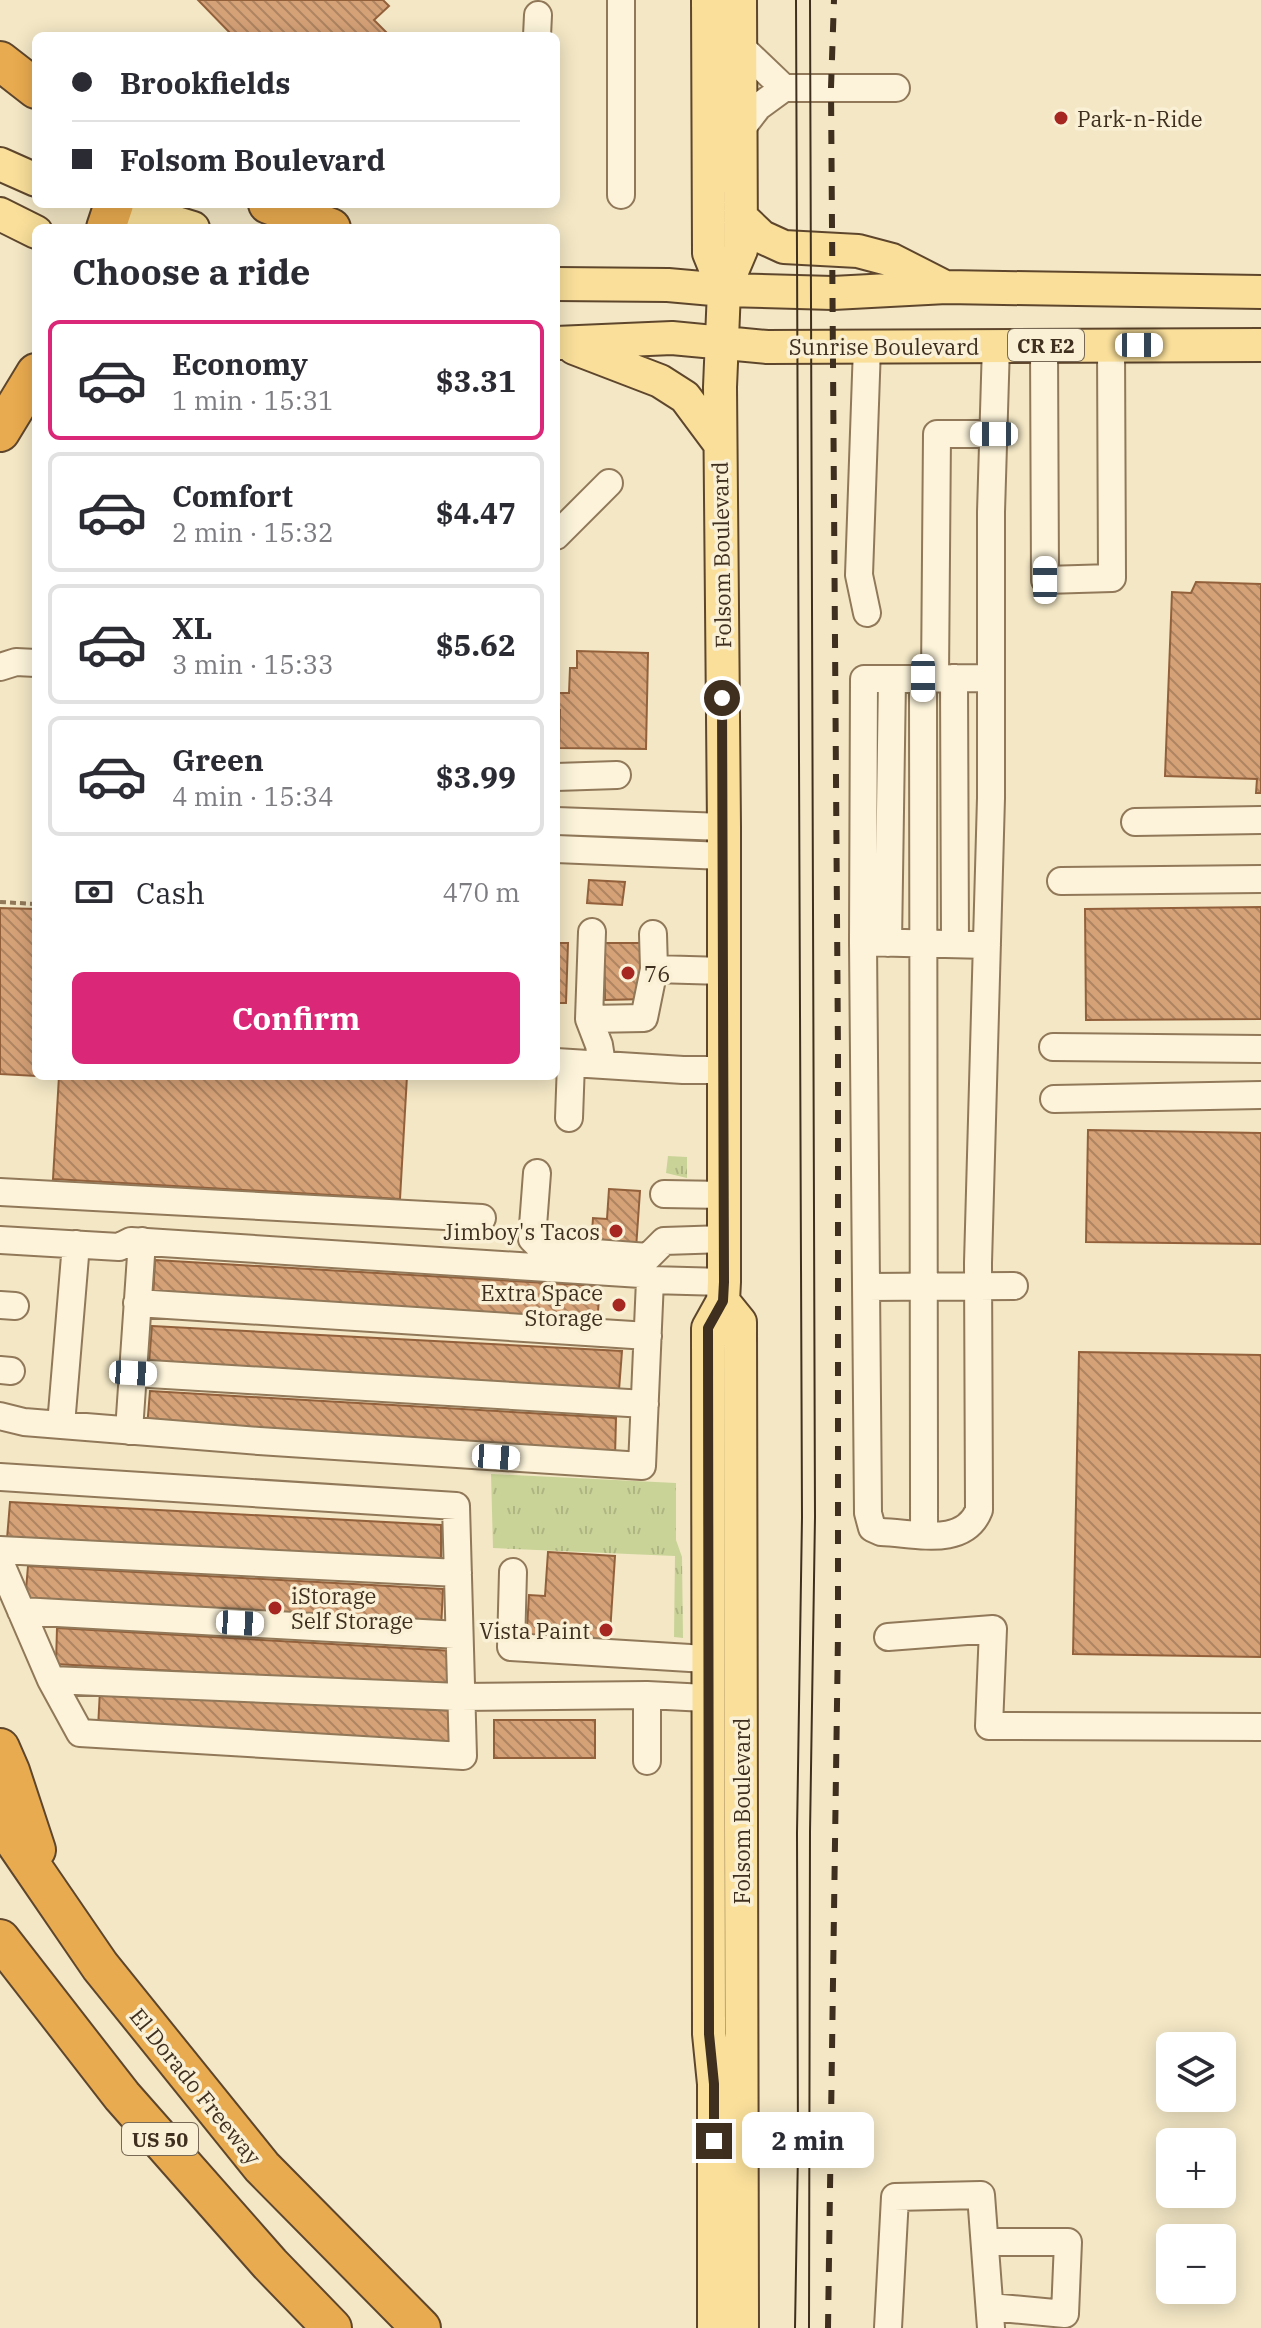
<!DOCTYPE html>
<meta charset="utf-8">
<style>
:root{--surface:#fff;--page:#f7f7f7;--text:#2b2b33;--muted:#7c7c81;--line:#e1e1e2;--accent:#db2777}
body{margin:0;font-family:"IBM Plex Serif",serif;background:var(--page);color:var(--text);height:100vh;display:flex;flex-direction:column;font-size:30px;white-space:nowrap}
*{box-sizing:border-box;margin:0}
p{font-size:26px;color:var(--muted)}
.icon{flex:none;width:44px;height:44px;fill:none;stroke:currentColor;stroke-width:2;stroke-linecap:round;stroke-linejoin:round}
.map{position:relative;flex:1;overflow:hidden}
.side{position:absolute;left:32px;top:224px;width:528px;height:856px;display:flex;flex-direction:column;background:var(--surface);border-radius:12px;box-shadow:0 4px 20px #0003}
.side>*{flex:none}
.banner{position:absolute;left:32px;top:32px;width:528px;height:176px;border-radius:12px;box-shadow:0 4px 20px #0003;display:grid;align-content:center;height:176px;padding:0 40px;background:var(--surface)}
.controls{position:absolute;left:1156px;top:2032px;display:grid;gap:16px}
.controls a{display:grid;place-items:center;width:80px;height:80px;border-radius:12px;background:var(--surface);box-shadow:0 4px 20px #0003;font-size:40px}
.end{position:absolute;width:36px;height:36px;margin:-18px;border:10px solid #3f2f1e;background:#fff;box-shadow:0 0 0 4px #fff}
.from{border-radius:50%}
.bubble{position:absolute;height:56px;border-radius:12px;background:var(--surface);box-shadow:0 4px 20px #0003;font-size:26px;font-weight:800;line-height:56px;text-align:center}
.car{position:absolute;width:24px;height:48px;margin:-24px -12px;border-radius:10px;box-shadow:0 0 6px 2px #0007;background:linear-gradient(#fff 24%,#345 0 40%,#fff 0 76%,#345 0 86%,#fff 0)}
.banner b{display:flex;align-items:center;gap:28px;height:76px;font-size:30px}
.banner b+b{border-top:2px solid var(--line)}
.banner i{width:20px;height:20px;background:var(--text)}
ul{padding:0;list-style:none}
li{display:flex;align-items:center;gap:24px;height:120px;margin:0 16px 12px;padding:0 24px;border:4px solid var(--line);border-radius:12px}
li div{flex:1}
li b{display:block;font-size:30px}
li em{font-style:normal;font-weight:800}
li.selected{border-color:var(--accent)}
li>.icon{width:72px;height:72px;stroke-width:1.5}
h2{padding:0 40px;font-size:36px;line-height:96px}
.pay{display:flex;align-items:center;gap:20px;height:88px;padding:0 40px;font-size:30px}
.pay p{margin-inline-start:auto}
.primary-button{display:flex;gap:16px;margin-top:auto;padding:16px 40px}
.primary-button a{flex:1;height:92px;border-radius:12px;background:var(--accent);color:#fff;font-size:32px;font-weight:800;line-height:92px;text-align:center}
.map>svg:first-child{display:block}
.grass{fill:url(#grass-tufts)}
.building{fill:url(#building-back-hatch);stroke:#92613c;stroke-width:2}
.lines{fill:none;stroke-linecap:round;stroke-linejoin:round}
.minor-casing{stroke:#907859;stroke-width:30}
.major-casing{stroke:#5e462d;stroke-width:36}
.highway-casing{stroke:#5e462d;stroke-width:42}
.path{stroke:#907859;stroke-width:4;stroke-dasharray:6 4;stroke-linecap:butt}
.minor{stroke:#fcf3da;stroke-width:26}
.major{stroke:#f9df9a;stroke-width:32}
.highway{stroke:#e9ab4f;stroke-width:38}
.tram{stroke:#3f2f1e;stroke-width:2}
.rail{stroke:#3f2f1e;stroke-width:6;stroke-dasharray:14 14;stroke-linecap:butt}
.route{stroke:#3f2f1e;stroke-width:10}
.poi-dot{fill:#a62622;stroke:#f9f0d6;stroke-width:3}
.labels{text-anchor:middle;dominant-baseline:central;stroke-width:7;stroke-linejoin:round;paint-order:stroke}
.shield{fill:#f9f0d6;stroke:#776955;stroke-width:2}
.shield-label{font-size:20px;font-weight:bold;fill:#3f2f1e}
.poi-label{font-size:22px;fill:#3f2f1e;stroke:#f9f0d6;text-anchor:start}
.street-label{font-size:22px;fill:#3f2f1e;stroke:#f9f0d6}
</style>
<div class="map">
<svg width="1261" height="2328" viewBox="0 0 1261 2328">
<defs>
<pattern id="grass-tufts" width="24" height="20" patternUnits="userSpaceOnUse" patternTransform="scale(2)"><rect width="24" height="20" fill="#c9d397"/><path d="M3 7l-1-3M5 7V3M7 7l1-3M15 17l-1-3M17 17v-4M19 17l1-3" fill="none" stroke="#aeb582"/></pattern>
<pattern id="building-back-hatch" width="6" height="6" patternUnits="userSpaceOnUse" patternTransform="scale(2)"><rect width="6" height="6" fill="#d5a177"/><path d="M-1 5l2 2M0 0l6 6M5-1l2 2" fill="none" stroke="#ae8461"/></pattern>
</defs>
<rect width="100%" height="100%" fill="#f3e7c5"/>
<path class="grass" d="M668,1156l19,1v21l-21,-5z
M491,1474l185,9v57l6,17 1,81 -9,-1 1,-81 -182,-8z"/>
<path class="building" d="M198,0h185l6,6 -15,14 16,16h-157z
M1196,582l65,2v209h-5l1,-14 -92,-3 7,-184 19,1z
M577,651l71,2 -2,96 -87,-1 1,-38h-4v-17h13l1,-25h7z
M589,880l36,2 -3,23 -35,-2z
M1261,907v112l-175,1 -1,-111z
M0,908l36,1v167l-36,-2z
M556,943h12l-2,60h-10z
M604,943h40l1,56 -40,1z
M59,1076h348l-7,123 -347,-20z
M1088,1130l173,3v111l-175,-2z
M609,1189l31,2 -4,58 -45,-3 2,-28 14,1z
M155,1260l445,26 -3,38 -444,-26z
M152,1326l470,25 -3,39 -470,-27z
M1079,1352l182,3v302l-188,-3z
M150,1391l466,27 -1,39 -468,-29z
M10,1502l431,23v40l-434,-26z
M548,1552l67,4 -6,93 -83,-4 3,-50 16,1z
M28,1566l415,23 -2,40 -416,-27z
M57,1628l396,23 -4,36 -393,-23z
M100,1690l356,21 -1,39 -357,-22z
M494,1720h101v38h-101z"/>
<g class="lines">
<g class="minor-casing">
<path id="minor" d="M621,0v195
M537,36l1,-21
M740,46l44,42h112
M741,129l17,-22 26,-19
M1044,345l1,235 67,-2 -1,-233
M867,347l-8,228 8,38
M556,536l53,-53
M0,667l16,-5 20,1
M923,678c-2,286 2,571 1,856
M935,678l2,-244h57
M954,678l1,266
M556,777l61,-2
M556,821l168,6
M1135,822l126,-2
M556,849l168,7
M1061,881l200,-2
M592,932l-3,87 10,26 3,19
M653,934l1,35 70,2
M863,942l1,-263 127,-1
M888,943l4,-264
M987,945l-124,-3 5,571 4,15 9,4c34,1 83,16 98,-22l-1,-247 13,-465v-286l5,-167
M589,1019l55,-1 10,-49
M1053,1047l208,2
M556,1062l127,8h41
M1054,1099l207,-4
M569,1118l2,-55
M537,1173l-5,66 10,10 106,8 16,-16 61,-2
M0,1192l482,26
M664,1194l61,1
M0,1240l119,7 12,-6 510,33 9,6
M867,1287l147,-1
M137,1303l511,33
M0,1305l15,1
M0,1370l11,1
M133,1373l512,31
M0,1416l24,6 235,19 383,25 8,-186 74,2
M61,1425l15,-181
M129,1431l13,-190
M0,1477l456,29 7,250 -383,-23 -29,-53
M0,1550l458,23
M0,1562l51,118 409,17 187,-2 59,3
M513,1572l-2,75 195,12
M21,1611l438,24
M888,1637l105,-8 -4,97 272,1
M647,1695v66
M985,2242h83l-3,72 -75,-7
M888,2328l7,-131 86,-2 10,133"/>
</g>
<g class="major-casing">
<path id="major" d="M708,0l1,253 15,37
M0,164l36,16
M115,204l78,24
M0,214l36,18
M741,217l21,20 22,10 74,4 34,9 51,26
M556,284l112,1 56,5 109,3 113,-6 315,5
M556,343l116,-5 95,9 494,-2
M574,348l86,33 25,16 35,47
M723,1301l17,21 2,1006
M714,2328v-244l-5,-50 -1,-706 15,-27 1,-19v-455l-4,-440 4,-97 17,-40 -1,-250"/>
</g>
<g class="highway-casing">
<path id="highway" d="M0,61l36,28
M268,204l63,24
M106,228l8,-24
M0,432l36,-59
M0,1748l10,23 26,79
M0,1820l100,146 162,201 159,161
M0,1939l122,157 148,168 62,64"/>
</g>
<path class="path" d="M0,902l36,2"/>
<use href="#minor" class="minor"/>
<use href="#major" class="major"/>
<use href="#highway" class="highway"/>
<path class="tram" d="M795,2328l3,-177 -1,-318 5,-316 -6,-1517
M809,2328l1,-496 5,-315 -5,-1517"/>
<path class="rail" d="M828,2328l10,-693v-581l-7,-966 3,-88"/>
</g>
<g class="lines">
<path class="route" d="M714,2141v-57l-5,-50 -1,-706 15,-27 1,-19 -2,-584"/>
</g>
<g class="poi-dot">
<circle cx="1061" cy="118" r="8"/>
<circle cx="628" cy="973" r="8"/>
<circle cx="616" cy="1231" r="8"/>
<circle cx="619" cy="1305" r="8"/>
<circle cx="275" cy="1608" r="8"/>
<circle cx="606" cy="1630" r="8"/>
</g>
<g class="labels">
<g class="shield">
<rect x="1008" y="329" width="76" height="32" rx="6"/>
<rect x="122" y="2123" width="76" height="32" rx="6"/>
</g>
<g class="shield-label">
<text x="1046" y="345">CR E2</text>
<text x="160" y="2139">US 50</text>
</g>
<g class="poi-label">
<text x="1077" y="118">Park-n-Ride</text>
<text x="644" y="973">76</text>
<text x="600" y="1231" text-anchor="end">Jimboy's Tacos</text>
<text x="603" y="1292" text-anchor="end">Extra Space<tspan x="603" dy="25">Storage</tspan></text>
<text x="291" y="1595">iStorage<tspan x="291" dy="25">Self Storage</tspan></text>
<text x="590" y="1630" text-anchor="end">Vista Paint</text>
</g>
<g class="street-label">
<text x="884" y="346">Sunrise Boulevard</text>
<text transform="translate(721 555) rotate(-91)">Folsom Boulevard</text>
<text transform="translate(741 1811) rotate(-90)">Folsom Boulevard</text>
<text transform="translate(196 2086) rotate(51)">El Dorado Freeway</text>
</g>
</g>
</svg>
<div class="controls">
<a><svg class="icon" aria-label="layers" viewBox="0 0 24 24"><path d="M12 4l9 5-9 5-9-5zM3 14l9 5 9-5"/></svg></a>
<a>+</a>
<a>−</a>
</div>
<i class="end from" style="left:722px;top:698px"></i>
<i class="end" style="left:714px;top:2141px"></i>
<div class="bubble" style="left:742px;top:2112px;width:132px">2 min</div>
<i class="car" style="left:1139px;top:345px;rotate:90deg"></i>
<i class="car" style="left:994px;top:434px;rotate:270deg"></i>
<i class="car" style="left:1045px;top:580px;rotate:0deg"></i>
<i class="car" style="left:923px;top:678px;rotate:180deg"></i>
<i class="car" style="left:133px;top:1373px;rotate:93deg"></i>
<i class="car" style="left:496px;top:1457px;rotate:94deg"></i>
<i class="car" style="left:240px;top:1623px;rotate:93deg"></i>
<div class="banner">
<b><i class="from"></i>Brookfields</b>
<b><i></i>Folsom Boulevard</b>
</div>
<section class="side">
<h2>Choose a ride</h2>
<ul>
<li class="selected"><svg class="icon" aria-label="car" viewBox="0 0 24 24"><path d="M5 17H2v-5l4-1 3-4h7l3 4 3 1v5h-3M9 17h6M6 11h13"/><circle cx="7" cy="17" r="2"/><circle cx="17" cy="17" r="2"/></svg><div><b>Economy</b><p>1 min · 15:31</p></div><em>$3.31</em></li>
<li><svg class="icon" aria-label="car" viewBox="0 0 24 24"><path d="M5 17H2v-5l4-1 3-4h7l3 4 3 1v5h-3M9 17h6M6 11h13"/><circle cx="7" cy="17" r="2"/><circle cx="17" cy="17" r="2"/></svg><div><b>Comfort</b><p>2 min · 15:32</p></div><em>$4.47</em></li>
<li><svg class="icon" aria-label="car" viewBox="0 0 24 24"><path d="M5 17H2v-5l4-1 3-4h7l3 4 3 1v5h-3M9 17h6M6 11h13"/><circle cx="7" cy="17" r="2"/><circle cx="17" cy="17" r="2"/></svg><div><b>XL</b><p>3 min · 15:33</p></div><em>$5.62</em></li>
<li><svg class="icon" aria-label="car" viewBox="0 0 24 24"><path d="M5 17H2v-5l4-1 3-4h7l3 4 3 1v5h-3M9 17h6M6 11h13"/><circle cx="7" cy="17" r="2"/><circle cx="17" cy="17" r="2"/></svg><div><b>Green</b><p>4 min · 15:34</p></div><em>$3.99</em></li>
</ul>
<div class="pay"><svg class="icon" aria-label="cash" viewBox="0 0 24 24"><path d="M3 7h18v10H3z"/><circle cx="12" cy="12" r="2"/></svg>Cash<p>470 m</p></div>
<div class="primary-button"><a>Confirm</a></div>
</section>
</div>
